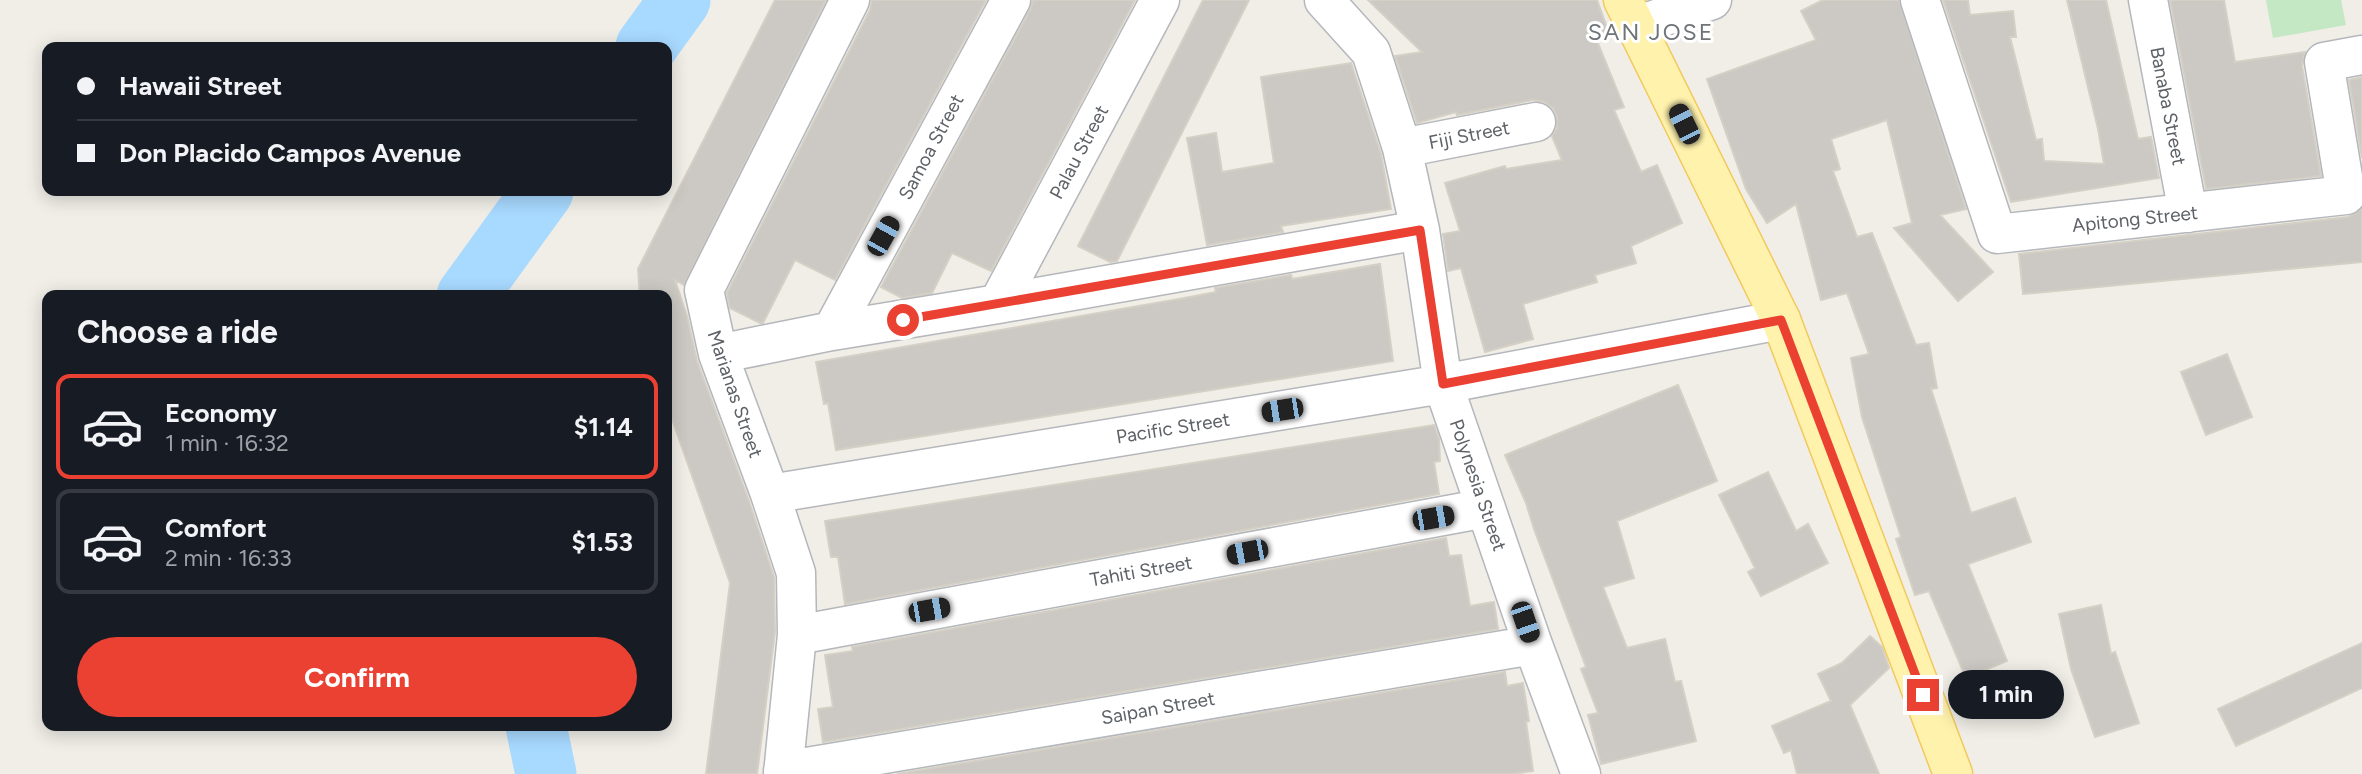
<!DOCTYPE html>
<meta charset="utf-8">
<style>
:root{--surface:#171b24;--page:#20242c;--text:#f1f3f6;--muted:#9ea1a6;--line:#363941;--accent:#eb4132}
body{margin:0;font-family:Figtree,sans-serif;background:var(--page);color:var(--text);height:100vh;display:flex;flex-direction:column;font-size:26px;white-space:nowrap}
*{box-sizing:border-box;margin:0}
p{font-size:23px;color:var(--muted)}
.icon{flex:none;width:38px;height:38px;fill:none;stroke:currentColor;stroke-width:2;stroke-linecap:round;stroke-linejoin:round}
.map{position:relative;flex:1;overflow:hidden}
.panel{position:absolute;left:42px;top:290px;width:630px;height:441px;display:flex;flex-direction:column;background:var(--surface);border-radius:14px;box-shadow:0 4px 18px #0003}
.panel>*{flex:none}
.hud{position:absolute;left:42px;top:42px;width:630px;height:154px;border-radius:14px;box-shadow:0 4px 18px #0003;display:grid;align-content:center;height:154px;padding:0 35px;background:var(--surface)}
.end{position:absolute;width:32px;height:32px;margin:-16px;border:9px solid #eb4132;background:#fff;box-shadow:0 0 0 4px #fff}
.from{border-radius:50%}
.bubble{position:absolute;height:49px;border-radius:24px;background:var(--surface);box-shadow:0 4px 18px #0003;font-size:23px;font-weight:700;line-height:49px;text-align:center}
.car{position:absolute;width:21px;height:42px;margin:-21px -10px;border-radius:9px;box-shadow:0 0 5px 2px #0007;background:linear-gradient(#222 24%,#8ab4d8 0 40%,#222 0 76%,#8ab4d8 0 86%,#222 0)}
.hud b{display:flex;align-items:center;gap:24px;height:66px;font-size:26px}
.hud b+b{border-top:2px solid var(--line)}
.hud i{width:18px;height:18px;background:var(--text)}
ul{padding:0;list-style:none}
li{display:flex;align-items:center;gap:21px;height:105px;margin:0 14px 10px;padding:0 21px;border:4px solid var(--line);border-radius:14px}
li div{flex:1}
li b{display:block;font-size:26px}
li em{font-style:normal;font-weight:700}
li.current{border-color:var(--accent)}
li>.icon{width:63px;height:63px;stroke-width:1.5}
h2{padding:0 35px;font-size:32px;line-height:84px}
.primary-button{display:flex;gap:14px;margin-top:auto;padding:14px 35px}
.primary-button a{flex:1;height:80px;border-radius:42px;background:var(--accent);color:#fff;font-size:28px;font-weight:700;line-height:80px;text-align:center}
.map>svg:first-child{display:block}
.green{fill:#c3e8c3}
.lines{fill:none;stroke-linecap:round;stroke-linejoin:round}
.river{stroke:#a8d9ff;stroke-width:61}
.building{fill:#ccc9c4;stroke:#d5d0c5;stroke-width:2}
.minor-casing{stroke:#b4b7bb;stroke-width:41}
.major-casing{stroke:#f3c95d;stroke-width:41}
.minor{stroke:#fff;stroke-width:38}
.major{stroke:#fff2ad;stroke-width:38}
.route{stroke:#eb4132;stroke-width:9}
.labels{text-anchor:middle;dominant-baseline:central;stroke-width:6;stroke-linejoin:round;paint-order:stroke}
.street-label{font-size:19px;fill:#5e6267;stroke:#fff}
.quarter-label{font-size:23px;letter-spacing:2px;fill:#6f7479;stroke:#fff}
</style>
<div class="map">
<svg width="2362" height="774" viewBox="0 0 2362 774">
<rect width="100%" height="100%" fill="#f0eee7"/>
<path class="green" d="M2266,0h75l5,25 -73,13z"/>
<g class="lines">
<path class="river" d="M646,47l34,-47
M467,296l76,-105
M536,726l10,48"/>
</g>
<path class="building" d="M775,0h51l-142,285 -9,-5 12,36 10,45 52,140 25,76 1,55 -18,142h-51l24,-191 -63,-178v-109h-27l-2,-27z
M872,0h114l-151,280 -40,-20 -32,63h-3l-30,-15 -3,-15 143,-283z
M1033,0h102l-144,271 -39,-18 -20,40 -30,5 -21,-11 149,-277z
M1203,0h46l-132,261 -7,1 -32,-16z
M1368,0h229l13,36 -13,5 27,66 -10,3 27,62 16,-7 25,58 -51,23 5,17 -41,12 2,7 -74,22 10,35 -48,13 -24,-84 -13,3 -5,-37 17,-3 -15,-48 60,-17 1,3 56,-9 -10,-24 5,-8v-11l-4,-9 -9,-6 -11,-2 -76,15 -1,-3 -39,11 -22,-67 27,-4z
M1823,0h76l67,209 -26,6 53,57 -35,29 -64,-73 18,-5 -25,-103 -56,19 9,30 -7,2 24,66 15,-4 44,112 13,-2 8,45 -6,1 40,124 44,-15 16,44 -63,22 39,97 -41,17 -37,-87 -14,4 -19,-56 5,-2 -39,-120 -11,-59 18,-4 -22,-61 -26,7 -25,-96 -29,19 -21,-34 -39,-110 109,-39 -15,-29z
M1943,0h25l2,15 43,-4 3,26h-6l26,103 6,-1 2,22 60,3 -6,-35 -31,-129h39l32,139 13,-2 8,41 -148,24z
M2170,0h54l11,62 70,-10 -3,14 19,110 -115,13z
M1351,63l30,91 10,55 -110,17 2,6 -76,13 -20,-107 29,-5 6,39 52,-9 -13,-86z
M2362,77v81l-13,-78z
M2362,209v53l-339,32 -4,-40 329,-37z
M1380,264l13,97 -557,89 -8,-47 -4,1 -8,-42 363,-63 37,-7 -1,-4 76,-13 1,4z
M2227,354l25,63 -46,18 -25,-63z
M1678,385l39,96 -100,40 17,57 -31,9 24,61 38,-9 10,43 6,-1 15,60 -95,23 -13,-49 10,-2 -17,-44 5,-2 -52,-138 -8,-26 -21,-48z
M1434,425l5,14 1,22 -6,1 5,32 -594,110 -7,-47h-7l-6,-36z
M1768,472l28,59 12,-7 20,39 -67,33 -13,-24 7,-4 -36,-73z
M1446,538l3,18 12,-1 9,51 24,-4 4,27 -675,113 -5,-33 15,-2 -8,-52 28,-4 -1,-4z
M2101,605l10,49 4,-2 24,71 -44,14 -24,-68 -12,-55z
M1870,636l12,11 7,21 -39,37 29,69h-82l-6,-24 -7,3 -12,-27 59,-25 -13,-27 24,-11z
M2362,643v45l-126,58 -18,-37z
M1505,672l2,14 16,-3 6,38 -3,1 7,49 -20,3h-616z"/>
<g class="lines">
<g class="minor-casing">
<path id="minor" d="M1324,0l47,52 31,96 18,82 23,154 90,261 48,129
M1920,0l77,234 349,-39 -22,-133 38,-7
M2148,0l40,213
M1636,26l76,-26
M1402,148l134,-26
M998,304l162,-304
M832,331l179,-331
M718,354l114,-23 166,-27 422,-74
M770,494l673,-110 338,-64
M797,635l689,-127
M783,771l750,-126
M783,774l14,-139 -1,-62 -26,-79 -52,-140 -14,-64 146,-290"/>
</g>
<g class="major-casing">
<path id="major" d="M1623,0l158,320 172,454"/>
</g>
<use href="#minor" class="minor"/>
<use href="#major" class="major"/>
</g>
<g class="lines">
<path class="route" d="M903,320l517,-90 23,154 338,-64 142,375"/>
</g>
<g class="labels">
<g class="street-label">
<text transform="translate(2168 106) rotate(79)">Banaba Street</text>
<text transform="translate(1469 135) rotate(-11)">Fiji Street</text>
<text transform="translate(931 147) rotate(-62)">Samoa Street</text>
<text transform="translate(1079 152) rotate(-62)">Palau Street</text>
<text transform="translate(2135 219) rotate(-6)">Apitong Street</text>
<text transform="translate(735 394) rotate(71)">Marianas Street</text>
<text transform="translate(1173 428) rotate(-9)">Pacific Street</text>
<text transform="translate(1478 485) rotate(71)">Polynesia Street</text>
<text transform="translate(1141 571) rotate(-10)">Tahiti Street</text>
<text transform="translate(1158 708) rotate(-10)">Saipan Street</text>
</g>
<g class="quarter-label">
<text x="1651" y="32">SAN JOSE</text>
</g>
</g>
</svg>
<i class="end from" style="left:903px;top:320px"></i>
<i class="end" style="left:1923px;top:695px"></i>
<div class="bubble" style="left:1948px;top:670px;width:116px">1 min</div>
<i class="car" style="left:1684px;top:124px;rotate:334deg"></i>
<i class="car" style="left:883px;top:236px;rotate:29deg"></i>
<i class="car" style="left:1282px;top:410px;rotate:261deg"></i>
<i class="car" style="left:1433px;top:518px;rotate:80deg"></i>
<i class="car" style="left:1247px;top:552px;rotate:259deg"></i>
<i class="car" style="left:929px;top:610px;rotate:80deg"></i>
<i class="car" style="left:1525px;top:622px;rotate:161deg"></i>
<div class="hud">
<b><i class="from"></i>Hawaii Street</b>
<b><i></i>Don Placido Campos Avenue</b>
</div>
<section class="panel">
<h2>Choose a ride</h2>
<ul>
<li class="current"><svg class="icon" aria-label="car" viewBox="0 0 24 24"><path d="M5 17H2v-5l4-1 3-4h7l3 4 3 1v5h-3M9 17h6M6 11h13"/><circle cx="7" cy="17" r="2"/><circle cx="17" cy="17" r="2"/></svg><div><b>Economy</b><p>1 min · 16:32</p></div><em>$1.14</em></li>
<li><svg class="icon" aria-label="car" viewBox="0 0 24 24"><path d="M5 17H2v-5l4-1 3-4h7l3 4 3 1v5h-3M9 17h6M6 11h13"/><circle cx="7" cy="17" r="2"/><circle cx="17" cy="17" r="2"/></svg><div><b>Comfort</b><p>2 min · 16:33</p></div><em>$1.53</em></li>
</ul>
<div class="primary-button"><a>Confirm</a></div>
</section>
</div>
